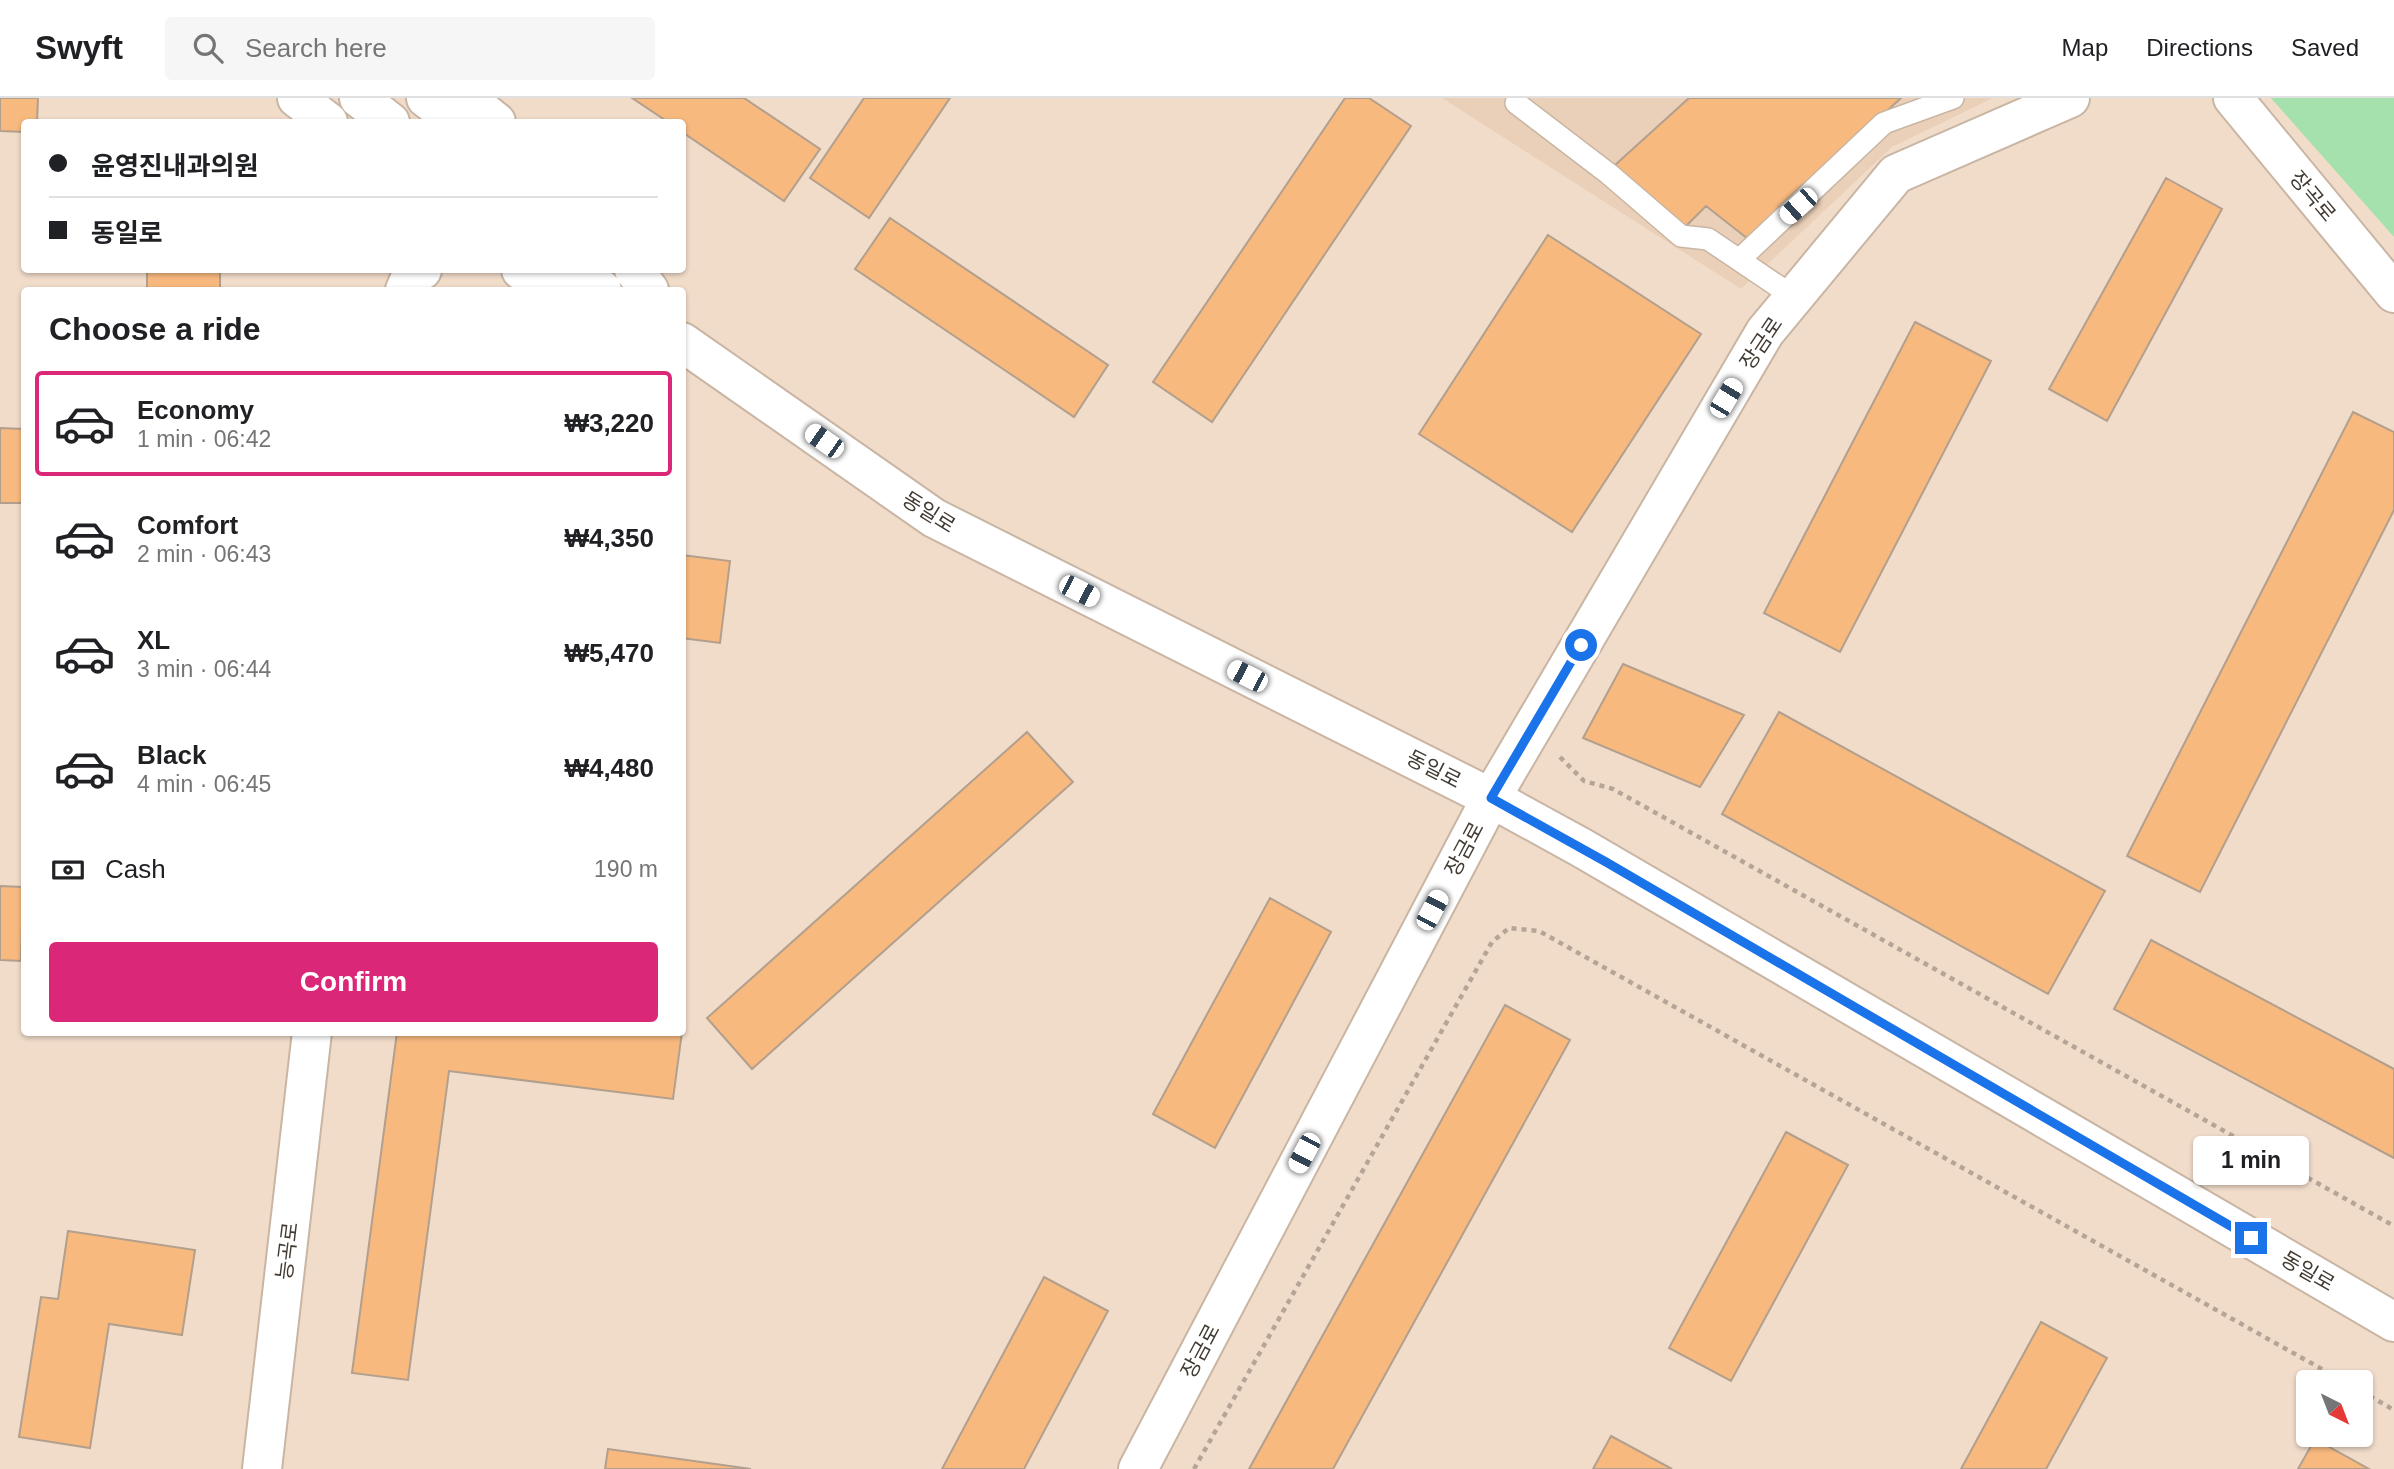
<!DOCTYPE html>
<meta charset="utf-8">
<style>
:root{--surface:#fff;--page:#f6f6f6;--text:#202124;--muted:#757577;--line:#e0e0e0;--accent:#db2777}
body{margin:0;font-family:Arial,"Noto Sans KR",sans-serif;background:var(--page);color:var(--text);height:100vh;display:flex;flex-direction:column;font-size:26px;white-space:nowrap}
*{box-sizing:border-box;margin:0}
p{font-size:23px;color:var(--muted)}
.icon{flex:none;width:38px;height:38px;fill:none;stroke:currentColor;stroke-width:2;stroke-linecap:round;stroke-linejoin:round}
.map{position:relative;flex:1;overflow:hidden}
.details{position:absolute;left:21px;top:189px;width:665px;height:749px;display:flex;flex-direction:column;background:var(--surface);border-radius:7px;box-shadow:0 2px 5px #0004}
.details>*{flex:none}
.top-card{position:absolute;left:21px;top:21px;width:665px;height:154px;border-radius:7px;box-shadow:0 2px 5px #0004;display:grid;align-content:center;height:154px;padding:0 28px;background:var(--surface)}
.needle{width:46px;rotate:138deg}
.fabs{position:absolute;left:2296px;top:1272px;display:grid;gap:14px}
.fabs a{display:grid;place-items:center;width:77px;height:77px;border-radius:7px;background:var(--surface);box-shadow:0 2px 5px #0004;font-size:35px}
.end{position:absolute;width:32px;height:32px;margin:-16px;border:9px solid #1a73e8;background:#fff;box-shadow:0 0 0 4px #fff}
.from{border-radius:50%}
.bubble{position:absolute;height:49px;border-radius:7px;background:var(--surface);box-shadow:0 2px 5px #0004;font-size:23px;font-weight:600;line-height:49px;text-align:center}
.car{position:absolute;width:21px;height:42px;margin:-21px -10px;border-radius:9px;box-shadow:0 0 5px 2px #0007;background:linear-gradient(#fff 24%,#345 0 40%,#fff 0 76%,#345 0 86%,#fff 0)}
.top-card b{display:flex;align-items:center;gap:24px;height:66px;font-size:26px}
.top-card b+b{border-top:2px solid var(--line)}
.top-card i{width:18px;height:18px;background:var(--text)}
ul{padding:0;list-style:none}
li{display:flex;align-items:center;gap:21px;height:105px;margin:0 14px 10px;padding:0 14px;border:4px solid transparent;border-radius:7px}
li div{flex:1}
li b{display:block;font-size:26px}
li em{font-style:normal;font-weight:600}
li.active{border-color:var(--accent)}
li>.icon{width:63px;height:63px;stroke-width:1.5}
h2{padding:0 28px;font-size:32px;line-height:84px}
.pay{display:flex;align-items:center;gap:18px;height:77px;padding:0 28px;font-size:26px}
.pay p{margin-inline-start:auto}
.button{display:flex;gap:14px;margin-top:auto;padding:14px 28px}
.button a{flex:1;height:80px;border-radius:7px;background:var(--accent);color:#fff;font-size:28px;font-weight:600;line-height:80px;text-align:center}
header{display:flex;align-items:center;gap:42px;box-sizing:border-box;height:98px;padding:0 35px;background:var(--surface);border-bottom:2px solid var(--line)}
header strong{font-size:33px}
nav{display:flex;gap:38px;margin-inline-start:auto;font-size:24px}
.search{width:490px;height:63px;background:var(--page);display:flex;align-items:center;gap:18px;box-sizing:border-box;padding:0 24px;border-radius:7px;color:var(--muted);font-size:26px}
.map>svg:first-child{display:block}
.built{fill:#ead0b8}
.green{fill:#a5e1ac}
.building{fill:#f7b97e;stroke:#b29f8d;stroke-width:2}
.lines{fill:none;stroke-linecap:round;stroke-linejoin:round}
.service-casing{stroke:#c9b5a3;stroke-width:24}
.minor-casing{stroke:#c9b5a3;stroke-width:42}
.tertiary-casing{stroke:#c9b5a3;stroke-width:42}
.path{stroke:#b6a597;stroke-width:4.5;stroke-dasharray:5 5;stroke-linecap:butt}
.service{stroke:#fff;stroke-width:21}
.minor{stroke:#fff;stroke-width:38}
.tertiary{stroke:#fff;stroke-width:38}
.route{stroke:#1a73e8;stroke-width:9}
.labels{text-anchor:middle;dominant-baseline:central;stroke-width:6;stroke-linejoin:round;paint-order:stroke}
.street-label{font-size:21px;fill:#433b33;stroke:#fff}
</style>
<header>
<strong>Swyft</strong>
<div class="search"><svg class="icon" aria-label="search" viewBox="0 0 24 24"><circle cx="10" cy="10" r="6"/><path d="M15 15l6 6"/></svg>Search here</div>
<nav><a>Map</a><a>Directions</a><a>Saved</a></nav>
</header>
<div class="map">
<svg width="2394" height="1371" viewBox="0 0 2394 1371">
<rect width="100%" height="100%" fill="#f1dcca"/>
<path class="built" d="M1442,0h551l-101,49 -151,142z"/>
<path class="green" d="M2271,0h123v139z"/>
<path class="building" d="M0,0h38l-1,24h-13v10l-24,-1z
M632,0h112l76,51 -36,52 -102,-69v-10h-14z
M864,0h86l-81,120 -59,-40z
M1345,0h24l42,28 -199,296 -59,-40z
M1689,0h212l-153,141 -42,-33 -26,26 -65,-67z
M2166,80l56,31 -115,212 -58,-32z
M890,120l218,147 -34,52 -219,-148z
M1548,137l153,99 -129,198 -153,-98z
M147,172h73v20h-73z
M1915,224l76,39 -151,291 -76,-39z
M2353,314l41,20v78l-194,382 -73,-36z
M0,330l24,1v74h-24z
M682,457l48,6 -10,82 -38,-5z
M1623,566l121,51 -44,72 -117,-49z
M1779,614l326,179 -57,103 -326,-180z
M1027,634l46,50 -321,287 -45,-51z
M0,788l23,1 -2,74 -21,-1z
M1270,800l61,34 -116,216 -62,-34z
M2151,842l243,129v89l-280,-149z
M1505,907l65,35 -237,429h-84z
M397,934h285l-9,67 -224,-28 -41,309 -56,-7z
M1786,1034l62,33 -117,216 -62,-33z
M68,1133l127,19 -13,85 -73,-11 -19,124 -71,-11 22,-140 17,2z
M1044,1179l64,34 -84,158h-82z
M2041,1224l66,36 -61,111h-85z
M1611,1338l61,33h-79z
M2315,1341l54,30h-71z
M608,1351l143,20h-146z"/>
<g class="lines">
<g class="service-casing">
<path id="service" d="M1516,5l93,71 72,62 27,3 86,58
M1739,162l145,-137 69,-25"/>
</g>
<g class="minor-casing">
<path id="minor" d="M2233,0l161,195
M262,1371l50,-437
M1138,1371l353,-671 274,-466 131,-158 174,-76"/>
</g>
<g class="tertiary-casing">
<path id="tertiary" d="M297,0l31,24
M359,0l31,24
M426,0l31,24
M466,0l30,24
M521,172l30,20
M574,172l28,20
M634,172l15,20
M405,192l6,-14 11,-6
M682,244l252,176 557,280 91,50 812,474"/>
</g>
<path class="path" d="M1560,659l24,24 29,8 781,437
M2361,1293l33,19
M1194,1371l298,-527 17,-14 30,3 806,451"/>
<use href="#service" class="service"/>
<use href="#minor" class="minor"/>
<use href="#tertiary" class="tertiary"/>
</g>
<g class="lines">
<path class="route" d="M1581,547l-90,153 115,64 645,376"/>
</g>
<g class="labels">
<g class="street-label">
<text transform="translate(2313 98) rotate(50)">장곡로</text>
<text transform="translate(1761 245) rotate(-56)">장금로</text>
<text transform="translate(929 414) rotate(32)">동일로</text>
<text transform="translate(1434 671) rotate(27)">동일로</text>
<text transform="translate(1464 751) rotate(-62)">장금로</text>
<text transform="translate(287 1153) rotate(-83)">능곡로</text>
<text transform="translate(2308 1173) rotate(30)">동일로</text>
<text transform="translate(1200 1253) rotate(-62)">장금로</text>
</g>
</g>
</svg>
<div class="fabs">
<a><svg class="needle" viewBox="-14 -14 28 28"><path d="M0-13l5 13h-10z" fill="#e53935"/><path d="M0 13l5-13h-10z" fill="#757577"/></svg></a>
</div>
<i class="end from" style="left:1581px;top:547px"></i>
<i class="end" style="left:2251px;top:1140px"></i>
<div class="bubble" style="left:2193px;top:1038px;width:116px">1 min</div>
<i class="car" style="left:1798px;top:108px;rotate:228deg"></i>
<i class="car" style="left:1726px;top:300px;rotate:31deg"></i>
<i class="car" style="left:824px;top:343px;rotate:305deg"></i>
<i class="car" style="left:1079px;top:493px;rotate:117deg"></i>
<i class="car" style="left:1247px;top:578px;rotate:297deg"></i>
<i class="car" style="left:1432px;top:812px;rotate:28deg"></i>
<i class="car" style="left:1304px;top:1055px;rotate:208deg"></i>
<div class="top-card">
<b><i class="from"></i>윤영진내과의원</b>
<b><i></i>동일로</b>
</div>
<section class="details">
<h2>Choose a ride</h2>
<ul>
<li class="active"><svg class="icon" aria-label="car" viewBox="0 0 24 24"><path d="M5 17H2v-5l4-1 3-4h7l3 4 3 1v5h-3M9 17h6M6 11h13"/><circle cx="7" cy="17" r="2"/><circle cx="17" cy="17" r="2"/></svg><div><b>Economy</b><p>1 min · 06:42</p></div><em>₩3,220</em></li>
<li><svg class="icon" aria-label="car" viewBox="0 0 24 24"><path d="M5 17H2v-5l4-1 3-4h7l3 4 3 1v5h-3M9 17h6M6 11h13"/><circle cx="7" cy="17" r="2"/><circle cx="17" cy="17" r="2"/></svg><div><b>Comfort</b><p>2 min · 06:43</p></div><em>₩4,350</em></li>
<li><svg class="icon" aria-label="car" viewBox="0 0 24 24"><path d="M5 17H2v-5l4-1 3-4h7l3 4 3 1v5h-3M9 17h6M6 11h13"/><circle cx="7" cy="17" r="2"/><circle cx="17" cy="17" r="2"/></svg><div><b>XL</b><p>3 min · 06:44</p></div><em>₩5,470</em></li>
<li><svg class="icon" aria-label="car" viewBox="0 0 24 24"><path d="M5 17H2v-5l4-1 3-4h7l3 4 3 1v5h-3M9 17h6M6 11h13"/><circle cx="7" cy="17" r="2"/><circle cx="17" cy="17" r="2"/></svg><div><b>Black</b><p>4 min · 06:45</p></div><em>₩4,480</em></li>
</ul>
<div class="pay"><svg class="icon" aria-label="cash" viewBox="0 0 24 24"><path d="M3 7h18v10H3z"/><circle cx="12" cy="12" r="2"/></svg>Cash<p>190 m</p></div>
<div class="button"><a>Confirm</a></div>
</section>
</div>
